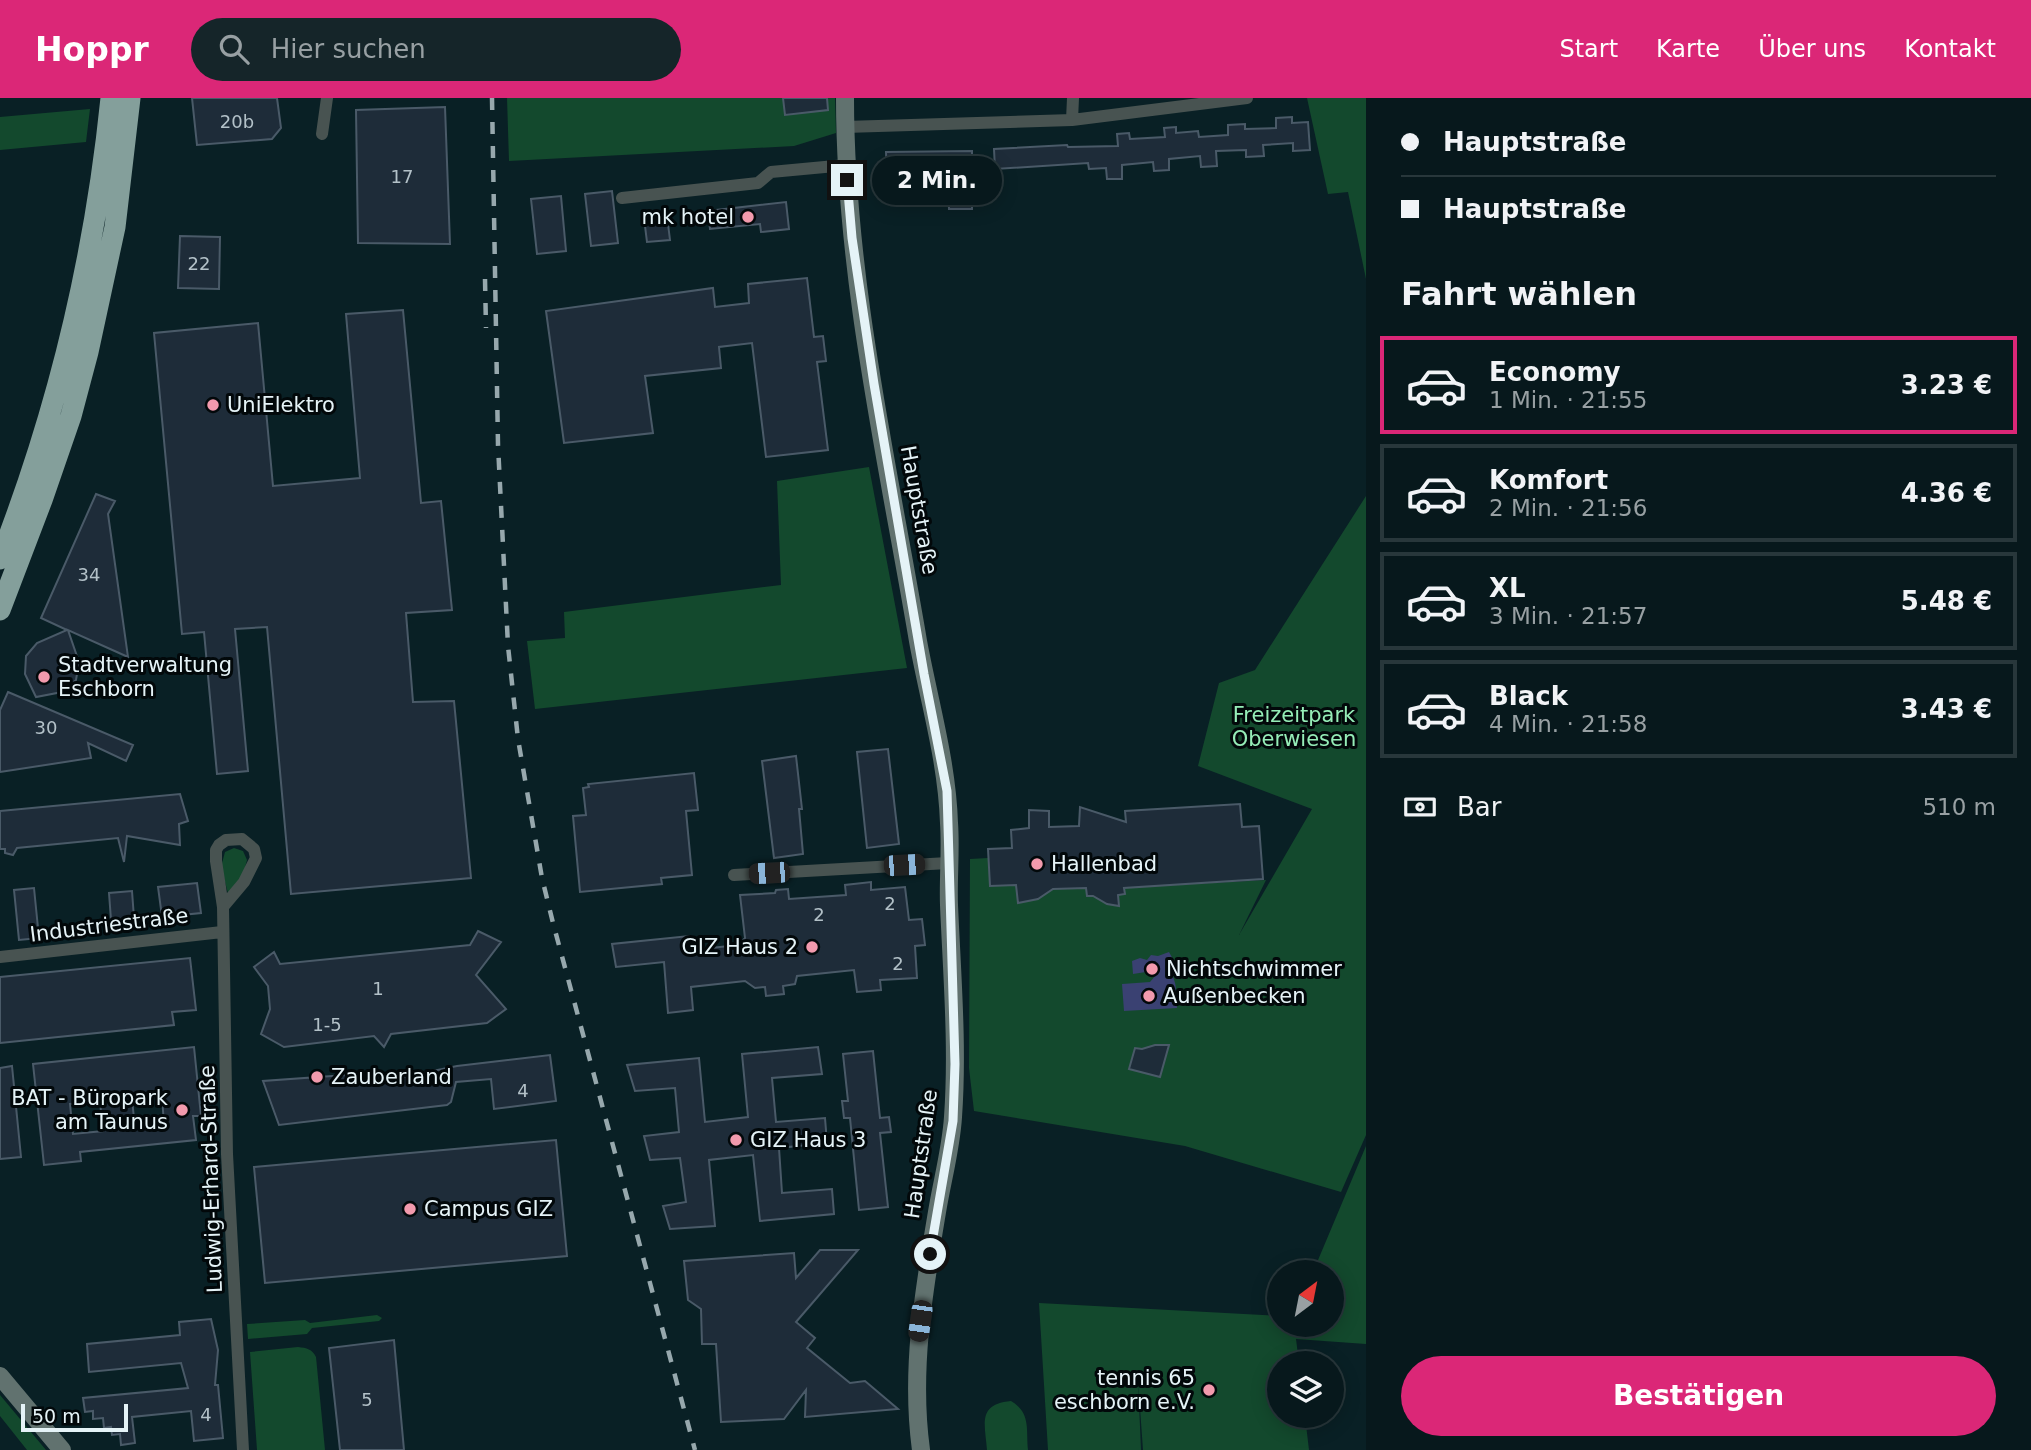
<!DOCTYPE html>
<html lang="de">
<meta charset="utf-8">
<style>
:root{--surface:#07181c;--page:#152529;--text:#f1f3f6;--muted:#98a0a3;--line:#28373b;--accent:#db2777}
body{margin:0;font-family:"DejaVu Sans",sans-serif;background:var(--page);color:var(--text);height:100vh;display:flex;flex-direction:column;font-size:26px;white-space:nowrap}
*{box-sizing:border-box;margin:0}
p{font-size:23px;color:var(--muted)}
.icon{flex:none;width:38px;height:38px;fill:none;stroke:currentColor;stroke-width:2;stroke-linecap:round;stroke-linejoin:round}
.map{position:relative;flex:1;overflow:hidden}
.panel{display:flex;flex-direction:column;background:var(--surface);width:665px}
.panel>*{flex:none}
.hud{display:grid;align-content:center;height:154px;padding:0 35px;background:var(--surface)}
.needle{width:46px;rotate:32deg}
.tools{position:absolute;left:1267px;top:1162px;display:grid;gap:14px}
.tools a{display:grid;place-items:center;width:77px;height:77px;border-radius:50%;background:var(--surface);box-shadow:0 4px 18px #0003,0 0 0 2px var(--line);font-size:35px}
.scale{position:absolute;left:21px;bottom:18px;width:107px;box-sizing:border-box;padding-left:7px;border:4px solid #e5f3f7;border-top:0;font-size:19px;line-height:24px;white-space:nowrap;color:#e5f3f7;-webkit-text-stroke:5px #02080a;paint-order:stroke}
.end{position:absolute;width:32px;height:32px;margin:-16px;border:9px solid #e5f3f7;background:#111;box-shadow:0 0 0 4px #111}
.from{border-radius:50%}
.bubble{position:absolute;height:49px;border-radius:24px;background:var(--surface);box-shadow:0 4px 18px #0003,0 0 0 2px var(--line);font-size:23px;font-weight:800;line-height:49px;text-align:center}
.car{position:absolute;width:21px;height:42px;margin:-21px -10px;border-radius:9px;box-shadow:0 0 5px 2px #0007;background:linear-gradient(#222 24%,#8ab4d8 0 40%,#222 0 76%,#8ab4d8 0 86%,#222 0)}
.hud b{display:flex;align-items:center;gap:24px;height:66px;font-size:26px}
.hud b+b{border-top:2px solid var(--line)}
.hud i{width:18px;height:18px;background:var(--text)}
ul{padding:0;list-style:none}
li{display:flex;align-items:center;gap:21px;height:98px;margin:0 14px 10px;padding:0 21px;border:4px solid var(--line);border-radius:0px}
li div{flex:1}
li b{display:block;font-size:26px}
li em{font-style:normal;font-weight:800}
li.current{border-color:var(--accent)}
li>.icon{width:63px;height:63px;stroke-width:1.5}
h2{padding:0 35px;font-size:32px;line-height:84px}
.pay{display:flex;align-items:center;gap:18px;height:77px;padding:0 35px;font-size:26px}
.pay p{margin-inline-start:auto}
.button{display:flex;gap:14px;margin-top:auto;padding:14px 35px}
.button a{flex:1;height:80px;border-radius:42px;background:var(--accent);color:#fff;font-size:28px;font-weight:800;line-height:80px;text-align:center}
header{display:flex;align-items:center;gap:42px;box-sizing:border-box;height:98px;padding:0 35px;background:var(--accent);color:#fff}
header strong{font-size:33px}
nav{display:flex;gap:38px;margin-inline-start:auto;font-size:24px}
.search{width:490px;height:63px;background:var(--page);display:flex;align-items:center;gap:18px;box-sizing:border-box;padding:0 24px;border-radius:38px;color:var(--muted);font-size:26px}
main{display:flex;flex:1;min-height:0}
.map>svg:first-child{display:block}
.green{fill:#13492d}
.water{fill:#3a4172}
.building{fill:#1e2c39;stroke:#4a5a68;stroke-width:2;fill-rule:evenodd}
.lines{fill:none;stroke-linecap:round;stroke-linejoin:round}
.street{stroke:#485351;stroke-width:12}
.secondary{stroke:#61726f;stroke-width:18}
.highway{stroke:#849f9b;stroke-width:21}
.rail{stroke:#97a8ad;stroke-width:4.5;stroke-dasharray:12 12;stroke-linecap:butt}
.route{stroke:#e5f3f7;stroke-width:9}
.poi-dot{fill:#f29aad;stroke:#02080a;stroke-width:2.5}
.labels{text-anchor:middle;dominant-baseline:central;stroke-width:6;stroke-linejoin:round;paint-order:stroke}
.number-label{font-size:18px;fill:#b3c1c8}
.poi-label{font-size:21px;fill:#e5f3f7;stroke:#02080a;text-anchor:start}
.street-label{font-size:21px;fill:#e5f3f7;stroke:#02080a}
.park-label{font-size:21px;fill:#95edb7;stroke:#02080a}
</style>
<header>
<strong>Hoppr</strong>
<div class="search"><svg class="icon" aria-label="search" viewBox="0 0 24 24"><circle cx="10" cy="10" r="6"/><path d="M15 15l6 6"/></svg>Hier suchen</div>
<nav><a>Start</a><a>Karte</a><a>Über uns</a><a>Kontakt</a></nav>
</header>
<main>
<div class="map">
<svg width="1366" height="1352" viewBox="0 0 1366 1352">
<rect width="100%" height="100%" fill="#092025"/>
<path class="green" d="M507,0h328l1,35 -42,13 -285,15z
M1307,0h59v181l-18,-87 -20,2z
M90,11l-4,33 -86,8v-33z
M869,369l38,201 -372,41 -8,-68 38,-3 -1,-26 217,-27 -4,-104z
M1366,398v639l-25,57 -156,-46 -211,-35 -5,-43 1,-209 18,-1 2,28 26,-1 2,18 19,-4 16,-10 33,-1 1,8c12,0 19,9 31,9v-10l6,-1 -1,-26 16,19 127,-7 -27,55 73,-126 -114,-43 21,-83 36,-13z
M234,750l9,3 4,9 -4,15 -15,18 -7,-26 4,-15z
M1366,1048v198l-70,-5 3,24h-20v53h26l4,34h-166l-5,-70 3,70h-93l-9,-147 240,13v9h53v-53h-19z
M377,1217l5,3 -3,3 -67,7 -5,6 -59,5 -1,-15 58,-4 5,3z
M298,1249c9,1 14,2 18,10l9,93h-68l-7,-98z
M0,1297l46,55h-19l-27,-34z
M1011,1303c20,12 15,28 17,49h-41c-2,-26 -10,-46 24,-49z"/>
<path class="water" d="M1169,854l5,9c-6,8 -1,13 1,22 2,8 1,17 2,25l-53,3 -2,-27 28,-2 6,-7 -4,-4 -19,3 -1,-13 8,-3 7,2 4,-5 7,1z"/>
<path class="building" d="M192,0h85l4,30 -9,11 -75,6z
M783,0h44l1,12 -43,5z
M445,9l5,137 -92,-1 -2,-133z
M1292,19v6l16,-1 2,28 -17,1v-8l-30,2 1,11 -18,1v-7l-30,1 1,15 -16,1 -1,-11 -31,3v11l-15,1 -1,-9 -31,3v14h-15l-1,-11 -17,1 -1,-6 -93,6 -1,-20 73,-4 1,2 50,-1 -1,-12 12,-1 1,6 35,-2 -1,-9 12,-1v6l22,-2 1,6 29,-2v-10l17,-1v5l31,-1v-10z
M972,53v58h-23l-1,-28 -61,1 -1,-30z
M612,93l6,52 -27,3 -6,-52z
M561,98l5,55 -29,3 -6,-55z
M786,104l3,27 -28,3 -1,-8 -50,5 -2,-18z
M667,118l3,24 -23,2 -3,-24z
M180,138l40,1 -1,52 -41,-1z
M807,180l7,59 9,-1 3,25 -9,1 11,88 -62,7 -14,-114 -33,4 2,21 -76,8 8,57 -89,10 -18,-132 167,-23 2,19 34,-4 -1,-19z
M403,212l18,193 20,-2 11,109 -46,3 7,89 41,-1 17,177 -180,16 -24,-267 -32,2 13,142 -31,3 -13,-142 -22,2 -28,-301 104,-10 15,163 87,-8 -14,-164z
M96,396l19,7 -7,13 20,143 -60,-27 11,32 -3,18 -14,12 -26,5 -11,-23 1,-18 11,-13 30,-13 -26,-12z
M8,594l125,53 -7,16 -38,-18 3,15 -91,14v-62z
M888,651l11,95 -32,4 -10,-96z
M796,658l6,53h-3l4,45 -29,4 -12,-97z
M694,675l4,37 -12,1 6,64 -31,3 1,6 -82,8 -7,-76 13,-1 -3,-27 6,-1 -1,-3z
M180,696l8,27 -9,3 1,21 -53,-9 -3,26 -6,-24 -101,10 -4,7 -8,-2v-4h-5v-38z
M1240,706l2,23 17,-1 4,53 -139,9 1,6 -7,1 1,11 -12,-2 -14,-8h-6l-1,-8 -33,1 -15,10 -20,4 -2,-18 -26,1 -2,-37 24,-1 -1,-18 18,-2v-18l20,1v16l30,-1 1,-19 46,15 -1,-11z
M871,784v8l34,-3 4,33 13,-1 3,26 -10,1 2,32 -37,2 1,10 -24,2 -3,-22 -57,6 -2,8 -12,2 1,8 -18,2 -1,-9 -10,1 -10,-7 -54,6 2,23 -25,3 -4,-51 -48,5 -4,-23 77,-8 2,14 48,-5 6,-7 -5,-43 35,-2 1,-3 12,-1 1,10 57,-4 -1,-10z
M197,785l4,30 -39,4 -4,-30z
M34,790l5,50 -20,2 -5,-50z
M132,793l2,27 -23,2 -2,-27z
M478,833l23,11 -25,33 30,34 -19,14 -96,11 -7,13 -10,-11 -90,11 -23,-13 9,-25 -2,-23 -14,-19 20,-15 6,12 190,-19z
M190,860l6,52 -24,2 2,13 -174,18v-66z
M1155,947h14l-9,32 -31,-8 6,-21 7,1z
M194,949l7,69h-8l3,24 -116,12 1,9 -37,4 -11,-101zM162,998l2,29 -29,3 -3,-29zM100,1004l3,29 -30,3 -3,-30z
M818,949l4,27 -50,4 4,44 49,-4 2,25 -48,5 3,45 50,-4 2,25 -74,7 -7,-66 -44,5 6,66 -45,3 -7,-23 23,-4 -6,-44 -30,2 -6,-24 35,-4 -4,-44 -40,3 -8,-26 72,-7 6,64 43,-5 -6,-63z
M873,953l7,67 9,-1 2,15 -11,1 8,74 -29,3 -9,-92h-6l-2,-17h6l-5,-47z
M550,957l6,46 -62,8 -3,-30 -35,3 -5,20 -4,3 -168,20 -16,-44 97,-7 14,9 83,-17z
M12,968l9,91 -21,2v-91z
M556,1042l11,116 -302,27 -11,-116z
M820,1152h38l-62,72 19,16 -8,10 43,35 15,-2 33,28 -93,8 1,-27 -22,29 -63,3 -5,-78h-14l-1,-35 -13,-9 -4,-39 110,-8 2,25z
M211,1221l7,31 -3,35h3l5,53 -29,3 -3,-30 -59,6 3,26 -14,2 -1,-11 -8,1 -1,-8 -7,1 -1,-10 -10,1v-8l-8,1 -2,-14 105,-10 -7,-25 -92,9 -2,-28 93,-9 -1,-13z
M394,1242l10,110h-64l-11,-102z"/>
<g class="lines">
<path class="street" d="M1072,22l1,-22
M845,29l227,-7 175,-22
M322,36l5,-36
M622,100l136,-15 13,-11 75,-7
M734,777l214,-12
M223,809l21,-25 12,-24 -2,-9 -12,-10 -16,1 -7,5 -3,5v11l7,46 4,247 16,296
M0,859l222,-25"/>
<path class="secondary" d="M845,0c0,180 43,366 73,543 11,60 29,120 31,182 2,27 -1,55 0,82 3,70 9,142 4,212 -2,32 -11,64 -16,95 -13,78 -27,158 -16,238
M0,1278l62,74"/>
<path class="highway" d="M0,461c58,-148 95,-303 111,-461
M0,512l42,-110 29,-84 17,-64 27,-125 15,-129"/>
<path class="rail" d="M492,0l6,347 10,201 10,93 24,139 11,45 142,527
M485,181l1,49"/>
</g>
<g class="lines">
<path class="route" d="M847,82l5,58 22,146 50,290 23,117 8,273 -2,57 -23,133"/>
</g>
<g class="poi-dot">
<circle cx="748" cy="119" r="7"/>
<circle cx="213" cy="307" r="7"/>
<circle cx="44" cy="579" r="7"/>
<circle cx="1037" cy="766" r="7"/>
<circle cx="812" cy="849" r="7"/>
<circle cx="1152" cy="871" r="7"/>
<circle cx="1149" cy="898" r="7"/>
<circle cx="317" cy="979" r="7"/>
<circle cx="182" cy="1012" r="7"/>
<circle cx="736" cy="1042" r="7"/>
<circle cx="410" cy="1111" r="7"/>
<circle cx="1209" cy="1292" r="7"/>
</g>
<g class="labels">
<g class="number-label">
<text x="237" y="23">20b</text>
<text x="402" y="78">17</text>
<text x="199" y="165">22</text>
<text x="89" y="476">34</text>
<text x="46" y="629">30</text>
<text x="890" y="805">2</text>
<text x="819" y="816">2</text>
<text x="898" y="865">2</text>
<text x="378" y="890">1</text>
<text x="327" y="926">1-5</text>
<text x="523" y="992">4</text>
<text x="367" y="1301">5</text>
<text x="206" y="1316">4</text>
</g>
<g class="poi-label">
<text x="734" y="119" text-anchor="end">mk hotel</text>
<text x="227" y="307">UniElektro</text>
<text x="58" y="567">Stadtverwaltung<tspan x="58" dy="24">Eschborn</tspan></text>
<text x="1051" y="766">Hallenbad</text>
<text x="798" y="849" text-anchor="end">GIZ Haus 2</text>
<text x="1166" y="871">Nichtschwimmer</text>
<text x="1163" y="898">Außenbecken</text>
<text x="331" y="979">Zauberland</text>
<text x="168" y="1000" text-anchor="end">BAT - Büropark<tspan x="168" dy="24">am Taunus</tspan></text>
<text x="750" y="1042">GIZ Haus 3</text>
<text x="424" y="1111">Campus GIZ</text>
<text x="1195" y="1280" text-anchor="end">tennis 65<tspan x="1195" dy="24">eschborn e.V.</tspan></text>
</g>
<g class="street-label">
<text transform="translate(919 412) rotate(80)">Hauptstraße</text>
<text transform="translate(109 827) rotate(-7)">Industriestraße</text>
<text transform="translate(921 1056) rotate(-82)">Hauptstraße</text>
<text transform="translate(211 1081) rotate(-92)">Ludwig-Erhard-Straße</text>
</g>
<g class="park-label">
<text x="1294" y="617">Freizeitpark<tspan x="1294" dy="24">Oberwiesen</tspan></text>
</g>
</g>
</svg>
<div class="tools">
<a><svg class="needle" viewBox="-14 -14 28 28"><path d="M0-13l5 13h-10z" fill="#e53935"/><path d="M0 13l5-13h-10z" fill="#98a0a3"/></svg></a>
<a><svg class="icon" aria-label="layers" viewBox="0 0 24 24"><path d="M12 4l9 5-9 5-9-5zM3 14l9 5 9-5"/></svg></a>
</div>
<div class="scale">50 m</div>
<i class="end from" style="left:930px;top:1156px"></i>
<i class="end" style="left:847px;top:82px"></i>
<div class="bubble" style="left:872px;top:58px;width:130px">2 Min.</div>
<i class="car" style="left:904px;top:767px;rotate:87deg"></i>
<i class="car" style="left:769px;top:775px;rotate:267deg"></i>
<i class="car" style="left:920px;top:1223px;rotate:188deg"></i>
</div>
<section class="panel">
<div class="hud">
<b><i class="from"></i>Hauptstraße</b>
<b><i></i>Hauptstraße</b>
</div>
<h2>Fahrt wählen</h2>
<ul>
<li class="current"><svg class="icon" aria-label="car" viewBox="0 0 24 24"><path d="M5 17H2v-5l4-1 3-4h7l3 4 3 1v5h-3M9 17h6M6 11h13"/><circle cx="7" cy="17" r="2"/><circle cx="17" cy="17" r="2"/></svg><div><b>Economy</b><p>1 Min. · 21:55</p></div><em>3.23 €</em></li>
<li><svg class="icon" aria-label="car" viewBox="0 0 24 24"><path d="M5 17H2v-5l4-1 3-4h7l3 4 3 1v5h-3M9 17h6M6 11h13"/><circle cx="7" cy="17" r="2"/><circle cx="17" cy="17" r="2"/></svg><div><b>Komfort</b><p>2 Min. · 21:56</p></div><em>4.36 €</em></li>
<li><svg class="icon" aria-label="car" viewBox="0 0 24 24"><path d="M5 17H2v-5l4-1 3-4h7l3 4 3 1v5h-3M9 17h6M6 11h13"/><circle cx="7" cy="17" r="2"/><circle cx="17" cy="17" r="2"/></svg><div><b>XL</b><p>3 Min. · 21:57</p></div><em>5.48 €</em></li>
<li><svg class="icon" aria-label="car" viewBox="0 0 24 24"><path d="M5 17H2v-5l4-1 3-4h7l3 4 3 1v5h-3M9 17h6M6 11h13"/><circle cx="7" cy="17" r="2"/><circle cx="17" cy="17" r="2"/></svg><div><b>Black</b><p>4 Min. · 21:58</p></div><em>3.43 €</em></li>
</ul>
<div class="pay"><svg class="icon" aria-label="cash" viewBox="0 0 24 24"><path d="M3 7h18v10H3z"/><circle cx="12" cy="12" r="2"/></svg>Bar<p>510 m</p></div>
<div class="button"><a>Bestätigen</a></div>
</section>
</main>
